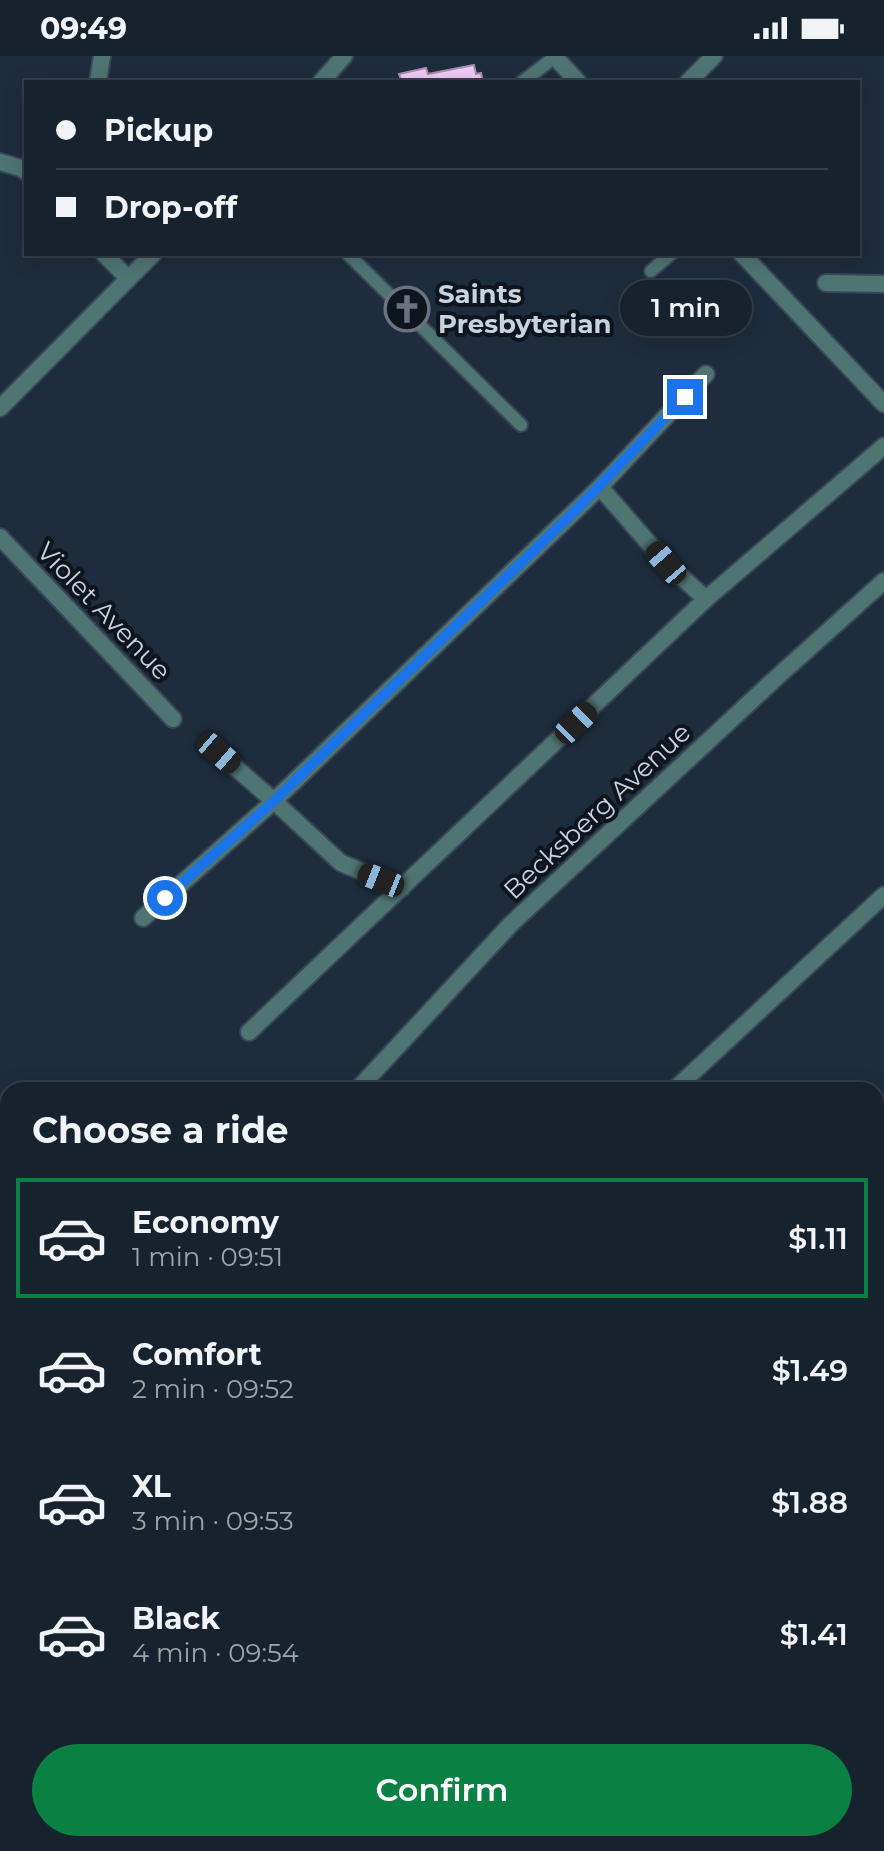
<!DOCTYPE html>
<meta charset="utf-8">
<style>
:root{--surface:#16222e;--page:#232f3a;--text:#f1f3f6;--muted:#9ea4aa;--line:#353f4a;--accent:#0b8043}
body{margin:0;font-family:Montserrat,sans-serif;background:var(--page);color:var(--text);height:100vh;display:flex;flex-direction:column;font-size:30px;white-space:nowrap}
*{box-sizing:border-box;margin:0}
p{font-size:26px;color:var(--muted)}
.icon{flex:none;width:44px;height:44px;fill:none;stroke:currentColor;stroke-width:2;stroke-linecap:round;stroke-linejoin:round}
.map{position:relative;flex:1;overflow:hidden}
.panel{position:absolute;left:0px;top:1026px;width:884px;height:770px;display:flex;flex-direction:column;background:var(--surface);border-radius:24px 24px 0 0;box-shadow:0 4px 20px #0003,0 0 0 2px var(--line)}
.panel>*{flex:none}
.guide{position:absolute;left:24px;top:24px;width:836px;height:176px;border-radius:0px;box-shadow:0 4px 20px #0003,0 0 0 2px var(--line);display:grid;align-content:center;height:176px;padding:0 32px;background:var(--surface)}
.end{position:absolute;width:36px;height:36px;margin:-18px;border:10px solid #1a73e8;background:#fff;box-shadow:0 0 0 4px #fff}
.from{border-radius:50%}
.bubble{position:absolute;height:56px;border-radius:28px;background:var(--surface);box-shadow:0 4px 20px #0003,0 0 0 2px var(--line);font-size:26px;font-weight:600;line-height:56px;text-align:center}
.car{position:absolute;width:24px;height:48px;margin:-24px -12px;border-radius:10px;box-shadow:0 0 6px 2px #0007;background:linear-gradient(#222 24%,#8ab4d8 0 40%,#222 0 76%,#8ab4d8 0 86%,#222 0)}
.guide b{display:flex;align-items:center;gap:28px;height:76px;font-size:30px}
.guide b+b{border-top:2px solid var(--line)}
.guide i{width:20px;height:20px;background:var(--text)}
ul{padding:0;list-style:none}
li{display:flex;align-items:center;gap:24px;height:120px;margin:0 16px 12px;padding:0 16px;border:4px solid transparent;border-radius:0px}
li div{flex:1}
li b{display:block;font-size:30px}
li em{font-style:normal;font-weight:600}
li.current{border-color:var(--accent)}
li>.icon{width:72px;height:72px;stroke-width:1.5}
h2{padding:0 32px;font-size:36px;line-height:96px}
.action{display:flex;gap:16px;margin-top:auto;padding:16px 32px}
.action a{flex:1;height:92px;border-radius:48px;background:var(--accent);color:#fff;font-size:32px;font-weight:600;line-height:92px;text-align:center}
.status{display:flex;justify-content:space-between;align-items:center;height:56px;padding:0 40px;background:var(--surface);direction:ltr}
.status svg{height:22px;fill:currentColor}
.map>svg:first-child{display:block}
.building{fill:#f2cbf9;stroke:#a98eae;stroke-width:2}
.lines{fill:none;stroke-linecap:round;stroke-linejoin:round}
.service-casing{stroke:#394858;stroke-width:16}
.minor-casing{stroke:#394858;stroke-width:20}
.secondary-casing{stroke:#394858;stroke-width:20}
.service{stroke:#4f7572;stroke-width:12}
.minor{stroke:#4f7572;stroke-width:16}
.secondary{stroke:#609e99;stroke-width:16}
.route{stroke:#1a73e8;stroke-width:10}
.labels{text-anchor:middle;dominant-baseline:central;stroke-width:8;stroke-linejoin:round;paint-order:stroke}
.poi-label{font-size:26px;font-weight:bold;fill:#c9d3de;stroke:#0e151c;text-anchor:start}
.street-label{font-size:26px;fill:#c9d3de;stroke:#0e151c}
</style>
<div class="status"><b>09:49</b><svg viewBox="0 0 49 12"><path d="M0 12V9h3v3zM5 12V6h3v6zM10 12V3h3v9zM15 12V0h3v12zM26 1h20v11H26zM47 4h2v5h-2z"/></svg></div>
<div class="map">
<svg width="884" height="1795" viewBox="0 0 884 1795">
<rect width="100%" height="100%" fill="#1e2d3e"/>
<path class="building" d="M474,9l2,9 5,-1 2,9h-81l-3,-8 27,-6 2,6z"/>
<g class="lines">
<g class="service-casing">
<path id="service" d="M522,26l33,-25
M348,198l173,171
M651,215l20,-17
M655,1795l8,-7"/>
</g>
<g class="minor-casing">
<path id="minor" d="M554,0l24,26
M98,26l4,-26
M321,26l23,-26
M688,26l26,-26
M0,106l21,6 5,4
M104,198l24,24
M742,198l142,150
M826,227l58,1
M0,352l153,-154
M600,431l66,76 40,36
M0,481l173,182
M219,697l55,48 67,62 61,25
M143,862l131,-117 326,-314 106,-113
M249,976l457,-433 178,-153
M357,1034l154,-166 265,-246 108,-97
M674,1034l210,-195
M0,1222l8,-23
M876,1376l8,-8
M0,1532l8,-2
M0,1606h8
M0,1756l5,5 -5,6"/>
</g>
<g class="secondary-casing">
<path id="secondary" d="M876,1671l8,-8
M876,1724l8,-9
M751,1795l7,-7
M807,1795l7,-7"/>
</g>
<use href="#service" class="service"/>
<use href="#minor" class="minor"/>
<use href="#secondary" class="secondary"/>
</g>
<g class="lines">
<path class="route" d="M165,842l109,-97 304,-293 107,-111"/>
</g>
<defs>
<g id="church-ring" transform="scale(2.3)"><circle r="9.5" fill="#0e151c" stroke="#6b7280" stroke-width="1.5"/><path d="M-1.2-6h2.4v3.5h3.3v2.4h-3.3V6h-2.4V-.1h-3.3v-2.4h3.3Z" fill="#6b7280"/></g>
</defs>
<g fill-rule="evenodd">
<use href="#church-ring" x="407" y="253"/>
</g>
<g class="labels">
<g class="poi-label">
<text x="438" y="238">Saints<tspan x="438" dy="30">Presbyterian</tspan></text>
</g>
<g class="street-label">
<text transform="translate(104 555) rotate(46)">Violet Avenue</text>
<text transform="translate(597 755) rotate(-43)">Becksberg Avenue</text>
</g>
</g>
</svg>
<i class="end from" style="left:165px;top:842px"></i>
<i class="end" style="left:685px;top:341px"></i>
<div class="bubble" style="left:620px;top:224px;width:132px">1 min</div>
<i class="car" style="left:666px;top:507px;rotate:319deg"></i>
<i class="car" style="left:576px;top:667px;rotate:46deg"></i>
<i class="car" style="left:219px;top:697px;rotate:131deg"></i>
<i class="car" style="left:381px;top:824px;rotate:292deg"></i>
<div class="guide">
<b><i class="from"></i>Pickup</b>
<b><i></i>Drop-off</b>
</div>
<section class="panel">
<h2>Choose a ride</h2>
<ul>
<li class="current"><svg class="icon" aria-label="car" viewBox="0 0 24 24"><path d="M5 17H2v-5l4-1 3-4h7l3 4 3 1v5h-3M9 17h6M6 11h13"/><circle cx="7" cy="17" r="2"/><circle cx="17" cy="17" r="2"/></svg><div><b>Economy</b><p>1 min · 09:51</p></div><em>$1.11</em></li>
<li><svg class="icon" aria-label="car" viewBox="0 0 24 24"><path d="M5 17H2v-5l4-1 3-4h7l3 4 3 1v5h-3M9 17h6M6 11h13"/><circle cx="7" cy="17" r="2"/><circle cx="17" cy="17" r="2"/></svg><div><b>Comfort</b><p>2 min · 09:52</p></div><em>$1.49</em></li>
<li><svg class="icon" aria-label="car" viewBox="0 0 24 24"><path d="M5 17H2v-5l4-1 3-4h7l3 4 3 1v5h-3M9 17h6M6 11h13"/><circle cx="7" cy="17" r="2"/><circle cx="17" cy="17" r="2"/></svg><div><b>XL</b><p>3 min · 09:53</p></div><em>$1.88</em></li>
<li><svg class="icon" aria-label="car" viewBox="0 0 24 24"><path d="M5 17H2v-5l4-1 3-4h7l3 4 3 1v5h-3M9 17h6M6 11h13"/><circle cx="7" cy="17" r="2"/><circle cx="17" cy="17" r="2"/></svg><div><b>Black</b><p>4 min · 09:54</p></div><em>$1.41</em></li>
</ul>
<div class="action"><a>Confirm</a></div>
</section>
</div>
